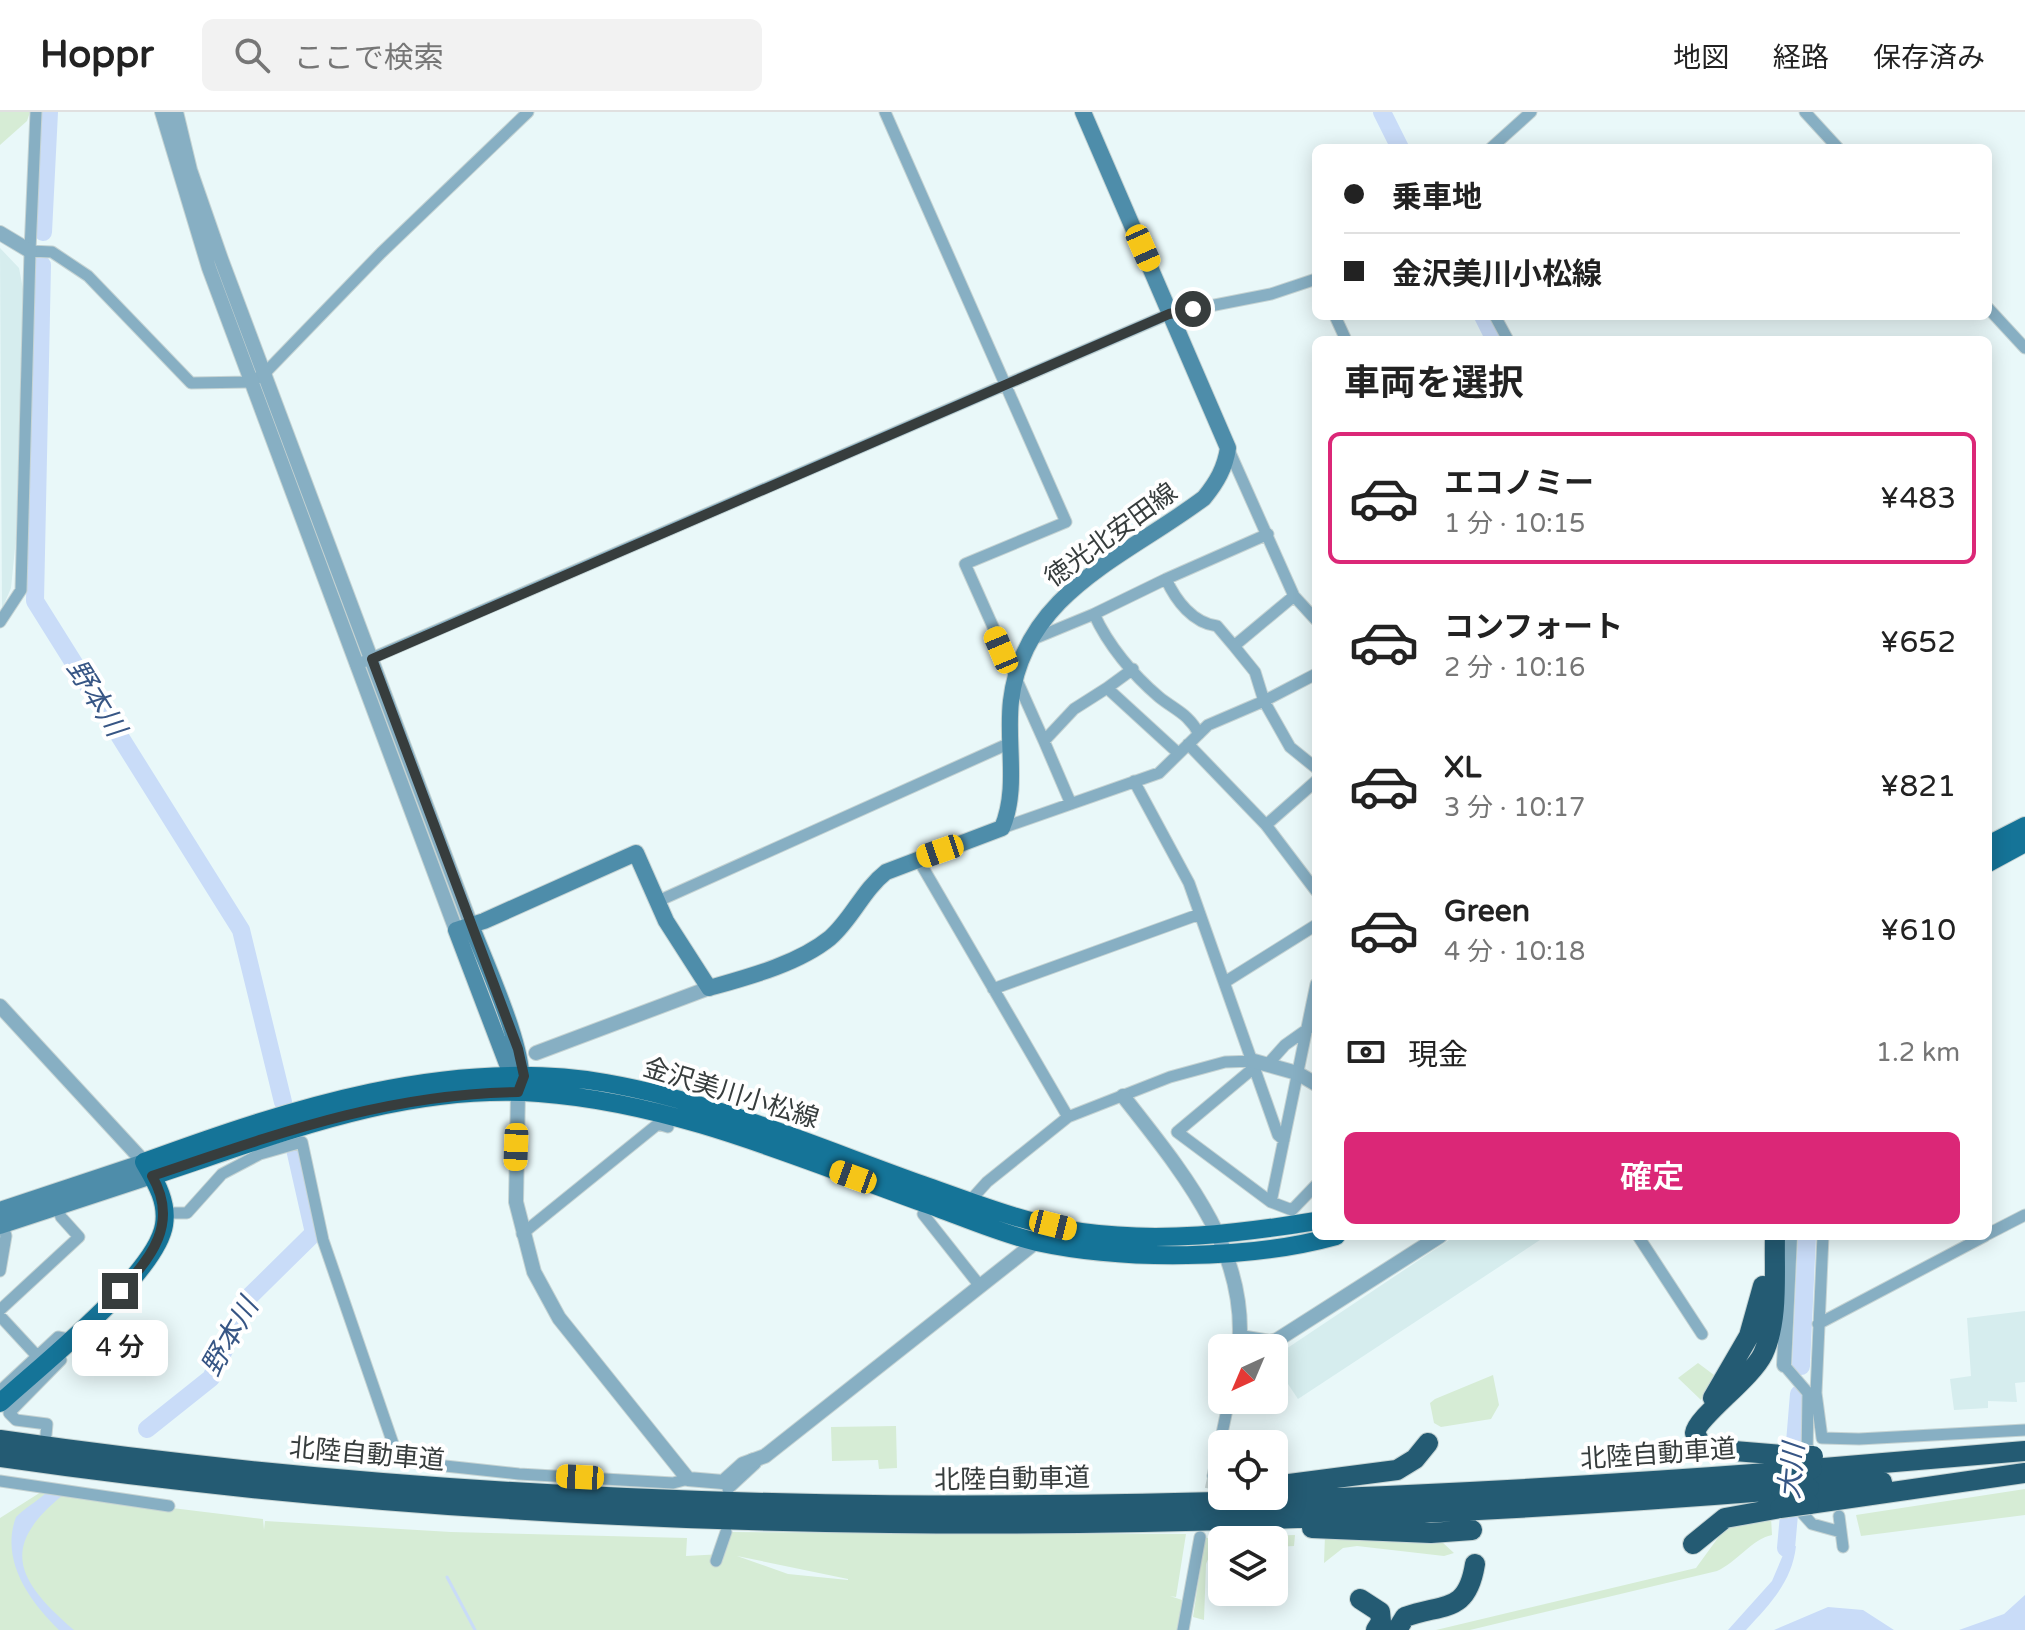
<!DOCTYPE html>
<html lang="ja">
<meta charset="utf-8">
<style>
:root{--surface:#fff;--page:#f2f2f2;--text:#222;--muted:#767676;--line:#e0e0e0;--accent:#db2777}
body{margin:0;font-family:"Varela Round","Noto Sans JP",sans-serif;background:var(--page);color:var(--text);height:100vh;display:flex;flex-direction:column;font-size:30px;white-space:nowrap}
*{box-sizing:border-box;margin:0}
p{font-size:26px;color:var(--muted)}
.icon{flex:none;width:44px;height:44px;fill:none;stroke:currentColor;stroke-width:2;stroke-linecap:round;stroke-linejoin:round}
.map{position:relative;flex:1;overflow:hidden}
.details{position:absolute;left:1312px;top:224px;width:680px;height:904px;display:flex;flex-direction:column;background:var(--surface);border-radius:12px;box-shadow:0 4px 20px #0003}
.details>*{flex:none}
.guide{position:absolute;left:1312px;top:32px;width:680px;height:176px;border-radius:12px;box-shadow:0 4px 20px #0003;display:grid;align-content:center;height:176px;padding:0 32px;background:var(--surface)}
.needle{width:52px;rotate:224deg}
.buttons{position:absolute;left:1208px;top:1222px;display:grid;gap:16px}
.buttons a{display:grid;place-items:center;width:80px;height:80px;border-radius:12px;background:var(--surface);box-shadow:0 4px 20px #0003;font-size:40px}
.end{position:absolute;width:36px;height:36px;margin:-18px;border:10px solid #373d3d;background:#fff;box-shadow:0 0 0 4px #fff}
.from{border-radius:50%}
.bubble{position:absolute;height:56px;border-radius:12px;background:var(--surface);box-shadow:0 4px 20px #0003;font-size:26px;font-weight:600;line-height:56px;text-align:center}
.car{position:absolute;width:24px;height:48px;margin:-24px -12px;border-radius:10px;box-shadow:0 0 6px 2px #0007;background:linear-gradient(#f5c518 24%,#345 0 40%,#f5c518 0 76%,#345 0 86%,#f5c518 0)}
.guide b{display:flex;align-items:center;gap:28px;height:76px;font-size:30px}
.guide b+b{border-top:2px solid var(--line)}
.guide i{width:20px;height:20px;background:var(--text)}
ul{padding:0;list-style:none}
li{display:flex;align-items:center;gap:24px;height:132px;margin:0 16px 12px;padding:0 16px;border:4px solid transparent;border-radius:12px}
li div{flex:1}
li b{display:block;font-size:30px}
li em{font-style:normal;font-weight:600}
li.active{border-color:var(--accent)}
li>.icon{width:72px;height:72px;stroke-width:1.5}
h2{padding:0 32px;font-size:36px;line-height:96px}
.pay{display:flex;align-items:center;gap:20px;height:88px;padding:0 32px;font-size:30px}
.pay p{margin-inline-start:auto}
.cta{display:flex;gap:16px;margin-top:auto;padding:16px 32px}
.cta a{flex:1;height:92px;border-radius:12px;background:var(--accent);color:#fff;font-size:32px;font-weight:600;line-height:92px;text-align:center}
header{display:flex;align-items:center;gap:48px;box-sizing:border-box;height:112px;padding:0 40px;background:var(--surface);border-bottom:2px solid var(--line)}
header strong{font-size:38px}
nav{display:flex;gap:44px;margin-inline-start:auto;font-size:28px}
.search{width:560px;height:72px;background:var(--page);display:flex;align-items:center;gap:20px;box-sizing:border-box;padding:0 28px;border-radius:12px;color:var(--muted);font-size:30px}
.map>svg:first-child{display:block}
.built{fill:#d6edee}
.green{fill:#d6ecd5;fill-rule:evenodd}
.water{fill:#c9dcf8}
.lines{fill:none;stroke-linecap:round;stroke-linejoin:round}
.stream{stroke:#c9dcf8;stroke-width:3}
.river{stroke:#c9dcf8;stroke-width:18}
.minor-tunnel{stroke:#c5d3d3;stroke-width:11;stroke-dasharray:11 5.5;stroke-linecap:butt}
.minor-casing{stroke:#c5d3d3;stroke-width:13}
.tertiary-casing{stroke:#c5d3d3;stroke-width:16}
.secondary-casing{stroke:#c5d3d3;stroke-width:18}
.primary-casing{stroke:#c5d3d3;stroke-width:20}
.motorway-casing{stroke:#c5d3d3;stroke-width:22}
.minor{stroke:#87afc3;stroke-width:11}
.tertiary{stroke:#87afc3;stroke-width:14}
.secondary{stroke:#4e8daa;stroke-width:16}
.primary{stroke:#157498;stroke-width:18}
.motorway{stroke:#245b73;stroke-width:20}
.motorway-bridge-casing{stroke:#c5d3d3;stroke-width:22;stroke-linecap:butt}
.motorway-bridge{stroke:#245b73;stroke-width:20}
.route{stroke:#373d3d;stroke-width:10}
.labels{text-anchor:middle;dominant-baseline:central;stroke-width:8;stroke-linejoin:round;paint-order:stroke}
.street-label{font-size:26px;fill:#373d3d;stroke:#fff}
.water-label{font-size:28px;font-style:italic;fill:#375685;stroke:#fff}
</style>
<header>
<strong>Hoppr</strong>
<div class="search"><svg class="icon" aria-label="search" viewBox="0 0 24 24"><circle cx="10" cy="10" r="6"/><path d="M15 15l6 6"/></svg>ここで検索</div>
<nav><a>地図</a><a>経路</a><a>保存済み</a></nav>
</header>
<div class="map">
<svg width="2025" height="1518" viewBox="0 0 2025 1518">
<rect width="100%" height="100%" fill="#e9f8f9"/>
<path class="built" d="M0,136l19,20 4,21 -7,249 -5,50 -9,21z
M1455,1124h91l-248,163 -24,-36v-6z
M2025,1199v71l-10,1 2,19 -29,-1v7l-34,2 -4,-31 21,-3 -4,-58z"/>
<path class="green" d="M0,0h30l-3,9 -27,24z
M1698,1251l16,12 -13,25 -23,-22z
M1493,1263l6,30 -8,14 -50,8 -7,-4 -4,-20 5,-4z
M896,1314l1,42 -18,1 -1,-9 -46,1 -1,-34z
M2025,1377v26l-164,21 -5,-21z
M41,1380l222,27 1,11 1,-9 186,11 236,6 -1,18 37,-2 9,-22 454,2 -10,63 -6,-1 12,4 -4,30h-1178v-112zM737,1444l111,23v1l-60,-6z
M1771,1405l1,18c-20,4 -35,27 -55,36l-247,59h-34l260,-62 32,-44z
M1295,1423l-1,11 -20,1v-7h-52v10h-10l-6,14 -2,56 -11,-3 12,-79z
M1325,1423l117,7 12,11 -10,3 -87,-10 -14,2 -19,15z"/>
<path class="water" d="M46,1381l17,2c-63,51 -48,84 11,135h-15c-30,-29 -59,-70 -43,-113 9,-9 20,-15 30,-24z
M1796,1434c-4,36 -26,58 -50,84h-18l44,-49 14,-33z
M2025,1483v35h-66l45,-16z
M1828,1495l35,3 31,20h-120z"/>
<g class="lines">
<path class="stream" d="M447,1465l28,53"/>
<path class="river" d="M1382,0l18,36
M43,120l6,-120
M42,153l-7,336 206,329 42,172
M1483,204l12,24
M1801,1254l6,-130
M147,1317l64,-51 38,-81 65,-64 -19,-84
M1793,1355l6,-73
M1786,1436l5,-56"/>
<path class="minor-tunnel" d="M1207,1393l6,-29"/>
<g class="minor-casing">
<path id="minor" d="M885,0l181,410 -101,42 79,177
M1805,0l33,36
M1491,36l40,-36
M30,139l6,-139
M1988,196l37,40
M1335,204l11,24
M1495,204l13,24
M1228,336l66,148 22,24
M1094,502l72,-35
M0,510l21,-32 9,-339 22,1 36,24 103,107 59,-1 13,-7 118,-122 147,-141
M1031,528l63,-26c14,31 39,61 65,83 16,13 30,17 40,37
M1234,534l-17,-20c-24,-3 -41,-25 -51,-47l102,-45
M356,553l813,-351 102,-20 45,-15
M1316,562l-52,27 26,46 26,21
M1107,576l26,-19
M1188,632l78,81 50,66
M1134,669l55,102 89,252 6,5
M1071,692l-27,-63 30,-32 33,-21 71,65
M1266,713l50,-44
M1002,716l157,-55 49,-48 56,-24 -9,-29 -21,-26 60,-50
M918,747l150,258
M656,790l354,-159
M1225,870l91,-57
M993,877l207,-75
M1268,952l17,-19 31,-22
M1256,954l-79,66 94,70 21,8 24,-25
M969,1090l18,-20 81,-65 102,-40 55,-15 29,-1
M1271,1090l45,-218
M164,1101h23l35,-39 38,-20 42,-12 21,98 76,221 120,13 154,9 15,-4
M923,1102l57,72
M522,1122l136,-110 10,3
M1988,1122l37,-19
M1638,1124l64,98
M1823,1124l-7,157 6,45 37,1 166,-9
M0,1159l6,-35 -3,-11
M0,1198l79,-73 -18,-20 -3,-9
M0,1204l38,41
M1818,1212l167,-88
M1784,1253l24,28h7
M0,1279l58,-54 11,2 1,3
M46,1323l1,-11 -31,-4 -7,-7 52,-53
M1807,1349l1,-68
M1213,1364l16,-76
M0,1369l169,25
M728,1377l27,-25 -3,-5
M1804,1390l-1,12 9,10 29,8
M1839,1404l4,31
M716,1449l10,-29
M1183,1518l17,-93"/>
</g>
<g class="tertiary-casing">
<path id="tertiary" d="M162,0l47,156 247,662
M176,0l14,58 31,89 250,666
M0,121l30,18
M0,894l144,156
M536,941l173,-65
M1254,949l43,12 19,11
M518,980l-2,110 18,70 25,46 129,161 35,3 20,-18 22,-8 271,-214
M1123,984c57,73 126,153 116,252
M1240,1225l30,5 7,-2 163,-104
M1784,1253l6,-129"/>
</g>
<g class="secondary-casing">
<path id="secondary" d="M471,813c12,32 59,134 49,162
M515,973l-59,-155 28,-9 152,-68 30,68 43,67c39,-11 89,-24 121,-50 22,-19 33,-48 56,-66l116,-44c17,-40 4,-85 9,-127 13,-109 115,-144 193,-203 13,-16 21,-30 24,-50l-145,-336
M0,1098l144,-48
M0,1114l152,-50"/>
</g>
<g class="primary-casing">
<path id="primary" d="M1988,733l37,-19
M1988,751l37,-20
M152,1064c125,-41 252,-93 387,-83 134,10 257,64 382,109 38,13 77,31 116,40 88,19 212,18 299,-6
M0,1291c39,-36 156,-128 164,-178 4,-24 -9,-44 -20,-63 145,-53 306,-106 462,-79 109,19 213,65 317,102 51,18 104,39 158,47 79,11 156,2 235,-11"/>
</g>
<g class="motorway-casing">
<path id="motorway" d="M1775,1124c-1,36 4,84 -12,118 -12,25 -66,63 -68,79l5,10 10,6 74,6
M1713,1286l36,-62 14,-50
M0,1328c590,86 1189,77 1782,32
M0,1345c589,85 1189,80 1781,33
M1812,1357l213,-18
M1274,1374l123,-16 18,-11 13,-16
M1809,1376l73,-6
M1809,1392l216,-31
M1312,1416l119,5 41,-3
M1693,1432l32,-26 55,-10
M1360,1487l20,13 1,10 -5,8
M1397,1518l8,-13c39,-14 62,-3 70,-53"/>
</g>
<use href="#minor" class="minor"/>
<use href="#tertiary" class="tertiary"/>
<use href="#secondary" class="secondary"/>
<use href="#primary" class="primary"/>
<use href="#motorway" class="motorway"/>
<g class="motorway-bridge-casing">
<path id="motorway-bridge" d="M1784,1343l29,1
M1782,1360l30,-3
M1781,1378l28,-2
M1780,1396l29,-4"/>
</g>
<use href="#motorway-bridge" class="motorway-bridge"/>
</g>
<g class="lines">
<path class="route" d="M120,1179c32,-33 59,-69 32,-115 125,-42 232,-82 366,-84l6,-16 -6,-27 -146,-390 797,-345 24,-5"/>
</g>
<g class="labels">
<g class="street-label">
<text transform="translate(1111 423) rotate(-36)">徳光北安田線</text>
<text transform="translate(731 981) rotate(17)">金沢美川小松線</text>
<text transform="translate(367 1342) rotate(5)">北陸自動車道</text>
<text transform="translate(1658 1342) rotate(-4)">北陸自動車道</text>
<text transform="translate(1012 1367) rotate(-1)">北陸自動車道</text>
</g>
<g class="water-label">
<text transform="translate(96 586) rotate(58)">野本川</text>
<text transform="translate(230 1225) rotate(-60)">野本川</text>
<text transform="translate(1792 1359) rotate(-85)">大川</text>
</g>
</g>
</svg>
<div class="buttons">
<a><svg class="needle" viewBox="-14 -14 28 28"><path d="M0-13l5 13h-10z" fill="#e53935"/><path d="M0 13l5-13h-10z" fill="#767676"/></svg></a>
<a><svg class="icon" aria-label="locate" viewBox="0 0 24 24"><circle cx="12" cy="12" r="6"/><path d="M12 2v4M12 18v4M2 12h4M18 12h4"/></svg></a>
<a><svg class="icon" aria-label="layers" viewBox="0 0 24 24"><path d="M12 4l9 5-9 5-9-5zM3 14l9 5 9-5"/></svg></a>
</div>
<i class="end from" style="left:1193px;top:197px"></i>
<i class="end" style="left:120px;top:1179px"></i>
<div class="bubble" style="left:72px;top:1208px;width:96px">4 分</div>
<i class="car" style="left:1143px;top:136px;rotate:156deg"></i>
<i class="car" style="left:1001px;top:538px;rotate:337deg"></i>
<i class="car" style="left:940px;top:739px;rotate:251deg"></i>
<i class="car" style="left:516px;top:1035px;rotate:182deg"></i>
<i class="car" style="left:853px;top:1065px;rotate:290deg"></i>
<i class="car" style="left:1053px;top:1113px;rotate:104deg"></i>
<i class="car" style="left:580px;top:1365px;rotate:273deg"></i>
<div class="guide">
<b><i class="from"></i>乗車地</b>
<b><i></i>金沢美川小松線</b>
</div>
<section class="details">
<h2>車両を選択</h2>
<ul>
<li class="active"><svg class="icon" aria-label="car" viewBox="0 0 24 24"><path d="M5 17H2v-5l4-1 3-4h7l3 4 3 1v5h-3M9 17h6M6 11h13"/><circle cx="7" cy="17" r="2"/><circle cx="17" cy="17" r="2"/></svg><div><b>エコノミー</b><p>1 分 · 10:15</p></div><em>¥483</em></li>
<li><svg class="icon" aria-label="car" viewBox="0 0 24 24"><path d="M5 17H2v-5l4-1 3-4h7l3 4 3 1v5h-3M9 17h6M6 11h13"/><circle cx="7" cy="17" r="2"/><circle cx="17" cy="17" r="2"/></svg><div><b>コンフォート</b><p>2 分 · 10:16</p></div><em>¥652</em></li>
<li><svg class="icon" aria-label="car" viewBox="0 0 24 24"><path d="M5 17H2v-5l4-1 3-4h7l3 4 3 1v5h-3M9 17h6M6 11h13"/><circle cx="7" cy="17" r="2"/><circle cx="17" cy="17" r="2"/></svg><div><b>XL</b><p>3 分 · 10:17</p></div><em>¥821</em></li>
<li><svg class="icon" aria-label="car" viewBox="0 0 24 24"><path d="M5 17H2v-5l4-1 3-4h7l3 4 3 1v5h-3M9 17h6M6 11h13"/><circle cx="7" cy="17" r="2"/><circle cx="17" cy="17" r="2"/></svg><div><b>Green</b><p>4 分 · 10:18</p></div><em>¥610</em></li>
</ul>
<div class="pay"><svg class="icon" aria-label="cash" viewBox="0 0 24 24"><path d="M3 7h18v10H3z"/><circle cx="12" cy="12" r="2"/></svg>現金<p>1.2 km</p></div>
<div class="cta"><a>確定</a></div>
</section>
</div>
